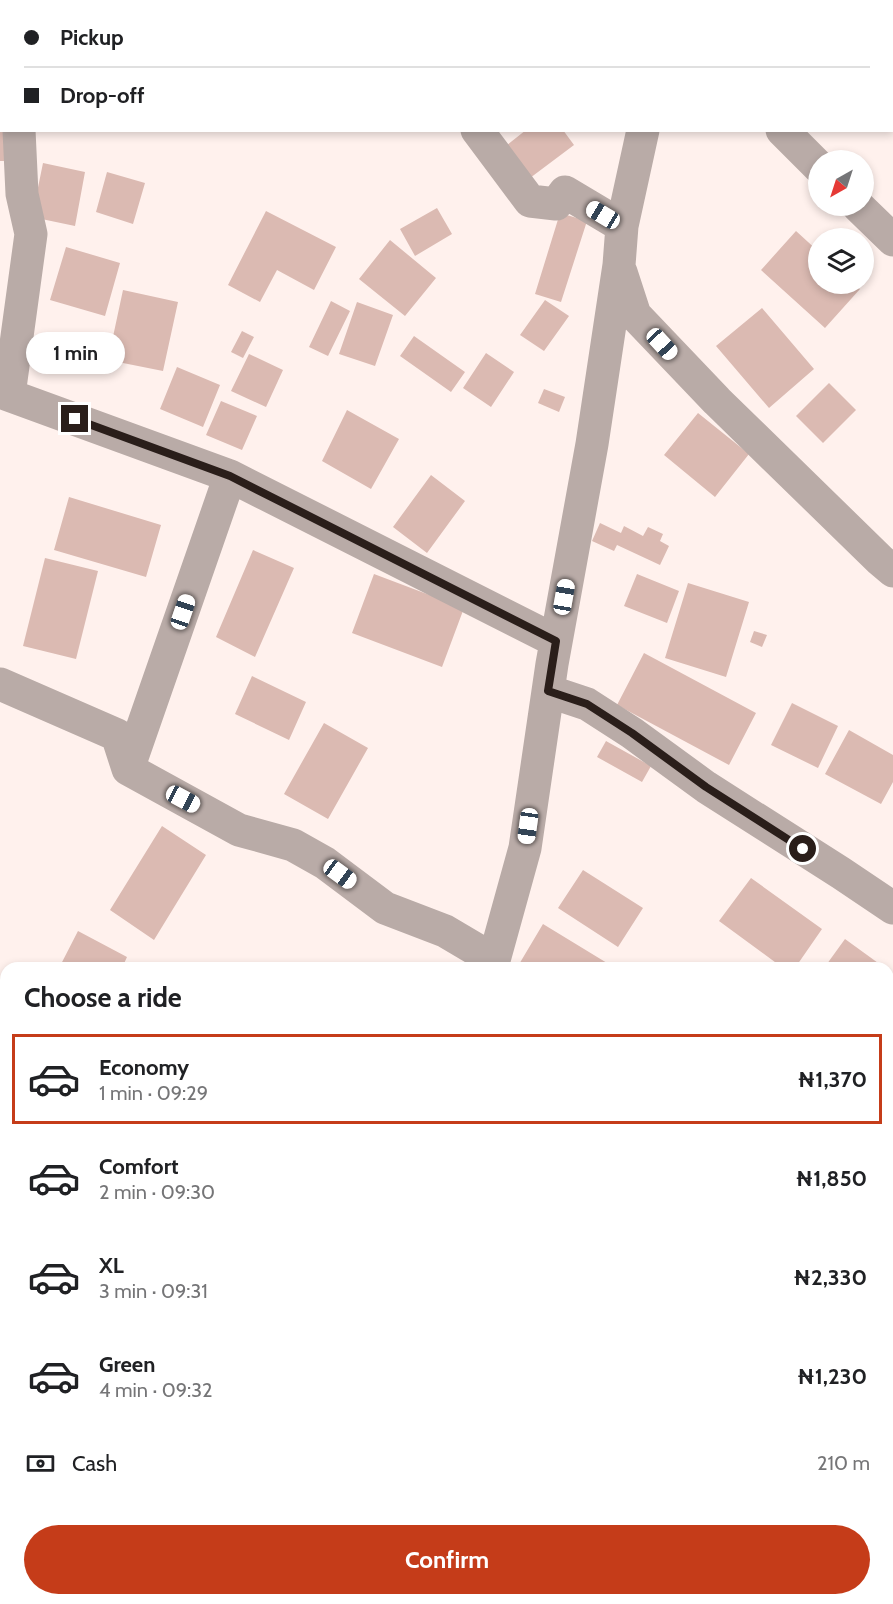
<!DOCTYPE html>
<meta charset="utf-8">
<style>
:root{--surface:#fff;--page:#f2f2f2;--text:#202124;--muted:#757577;--line:#e0e0e0;--accent:#c53c19}
body{margin:0;font-family:Cabin,sans-serif;background:var(--page);color:var(--text);height:100vh;display:flex;flex-direction:column;font-size:22px;white-space:nowrap}
*{box-sizing:border-box;margin:0}
p{font-size:20px;color:var(--muted)}
.icon{flex:none;width:33px;height:33px;fill:none;stroke:currentColor;stroke-width:2;stroke-linecap:round;stroke-linejoin:round}
.map{position:relative;flex:1;overflow:hidden}
.side{position:absolute;left:0px;top:962px;width:894px;height:644px;display:flex;flex-direction:column;background:var(--surface);border-radius:18px 18px 0 0;box-shadow:0 3px 9px #0003}
.side>*{flex:none}
.guide{position:absolute;left:0px;top:0px;width:894px;height:132px;box-shadow:0 3px 9px #0003;display:grid;align-content:center;height:132px;padding:0 24px;background:var(--surface)}
.needle{width:39px;rotate:219deg}
.tools{position:absolute;left:808px;top:150px;display:grid;gap:12px}
.tools a{display:grid;place-items:center;width:66px;height:66px;border-radius:50%;background:var(--surface);box-shadow:0 3px 9px #0003;font-size:30px}
.end{position:absolute;width:27px;height:27px;margin:-14px;border:8px solid #2a1e1a;background:#fff;box-shadow:0 0 0 3px #fff}
.from{border-radius:50%}
.bubble{position:absolute;height:42px;border-radius:21px;background:var(--surface);box-shadow:0 3px 9px #0003;font-size:20px;font-weight:700;line-height:42px;text-align:center}
.car{position:absolute;width:18px;height:36px;margin:-18px -9px;border-radius:8px;box-shadow:0 0 4px 2px #0007;background:linear-gradient(#fff 24%,#345 0 40%,#fff 0 76%,#345 0 86%,#fff 0)}
.guide b{display:flex;align-items:center;gap:21px;height:57px;font-size:22px}
.guide b+b{border-top:2px solid var(--line)}
.guide i{width:15px;height:15px;background:var(--text)}
ul{padding:0;list-style:none}
li{display:flex;align-items:center;gap:18px;height:90px;margin:0 12px 9px;padding:0 12px;border:3px solid transparent;border-radius:0px}
li div{flex:1}
li b{display:block;font-size:22px}
li em{font-style:normal;font-weight:700}
li.current{border-color:var(--accent)}
li>.icon{width:54px;height:54px;stroke-width:1.5}
h2{padding:0 24px;font-size:27px;line-height:72px}
.pay{display:flex;align-items:center;gap:15px;height:66px;padding:0 24px;font-size:22px}
.pay p{margin-inline-start:auto}
.button{display:flex;gap:12px;margin-top:auto;padding:12px 24px}
.button a{flex:1;height:69px;border-radius:36px;background:var(--accent);color:#fff;font-size:24px;font-weight:700;line-height:69px;text-align:center}
.map>svg:first-child{display:block}
.building{fill:#dbbab2}
.lines{fill:none;stroke-linecap:round;stroke-linejoin:round}
.street{stroke:#b9aba7;stroke-width:33}
.route{stroke:#2a1e1a;stroke-width:8}
</style>
<div class="map">
<svg width="893" height="1604" viewBox="0 0 893 1604">
<rect width="100%" height="100%" fill="#fff1ed"/>
<path class="building" d="M0,130h13v31h-13z
M526,130h37l11,15 -48,36 -24,-32z
M43,163l42,9 -10,54 -43,-9z
M107,172l38,11 -12,41 -37,-12z
M437,208l15,26 -37,22 -15,-27z
M266,211l70,36 -22,43 -37,-20 -17,32 -32,-17z
M560,213l27,8 -26,81 -26,-8z
M796,231l23,21v32h35l6,5 -35,39 -64,-58z
M390,240l46,38 -31,38 -46,-37z
M66,247l54,16 -15,53 -55,-16z
M123,290l55,12 -15,69 -55,-11z
M545,300l24,16 -25,35 -24,-16z
M331,301l19,10 -22,45 -19,-9z
M357,302l36,13 -18,51 -36,-12z
M762,308l52,61 -45,39 -53,-62z
M242,331l12,6 -11,21 -12,-6z
M414,336l51,36 -14,20 -51,-36z
M486,353l28,19 -23,35 -28,-19z
M249,354l34,16 -17,37 -35,-16z
M177,367l43,18 -17,42 -43,-18z
M829,383l27,27 -33,33 -27,-27z
M544,389l21,8 -6,15 -21,-9z
M221,401l36,15 -15,34 -36,-15z
M347,410l52,29 -28,50 -49,-28z
M698,413l51,41 -34,43 -51,-42z
M431,475l34,26 -38,52 -34,-26z
M69,497l92,28 -15,52 -92,-27z
M600,523l21,10 3,-7 19,10 5,-9 15,7 -3,7 9,5 -9,19 -43,-20 -3,6 -22,-10z
M253,550l41,18 -39,89 -39,-20z
M45,558l53,13 -22,88 -53,-13z
M374,574l90,34 -22,59 -90,-34z
M637,574l42,17 -12,32 -43,-17z
M688,583l61,19 -23,75 -61,-19z
M754,631l13,4 -5,12 -12,-5z
M644,653l112,60 -27,52 -112,-60z
M252,676l54,26 -17,38 -54,-26z
M792,703l46,23 -20,42 -47,-23z
M324,723l44,25 -40,71 -44,-25z
M849,730l44,25v27l-12,22 -56,-30z
M606,741l45,25 -9,16 -45,-25z
M162,826l44,29 -52,85 -44,-30z
M583,870l60,38 -25,39 -60,-39z
M751,878l71,51 -27,39h-12l-64,-47z
M543,924l64,39 -3,5h-83l-3,-2z
M78,931l49,26 -5,11h-63z
M845,939l40,29h-61z
M893,1310v53l-5,-4v-43z
M888,1370l5,5v13l-5,6z
M893,1400v43l-2,3 -3,-3v-37z
M1,1515l5,3v73l-6,-3z
M676,1599h14l6,5h-24z
M710,1599h63l-6,5h-53z
M794,1599h38l3,5h-48z"/>
<g class="lines">
<path class="street" d="M301,0l1,2
M669,2v-2
M0,62l2,1
M477,130l53,71 26,3 9,-12 57,34
M782,130l37,37
M858,206l35,34
M621,272l14,43 82,86 163,159 13,11
M0,392l230,84 -102,293
M9,395l22,-161 -9,-40 -3,-64
M230,476l326,165
M0,684l117,51 11,34 111,61 54,15 32,18 60,45 60,23 49,29v8
M548,691l39,13 45,29 74,54 135,86 52,35
M494,960l31,-112 27,-184 40,-220 27,-179 3,-39 21,-96
M0,1086l6,2
M0,1182l6,-14
M0,1264l6,5
M888,1272l5,3
M888,1486l5,6
M434,1599l8,5
M405,1604l2,-5"/>
</g>
<g class="lines">
<path class="route" d="M75,419l155,57 326,165 -8,50 39,13 45,29 74,54 97,62"/>
</g>
</svg>
<div class="tools">
<a><svg class="needle" viewBox="-14 -14 28 28"><path d="M0-13l5 13h-10z" fill="#e53935"/><path d="M0 13l5-13h-10z" fill="#757577"/></svg></a>
<a><svg class="icon" aria-label="layers" viewBox="0 0 24 24"><path d="M12 4l9 5-9 5-9-5zM3 14l9 5 9-5"/></svg></a>
</div>
<i class="end from" style="left:803px;top:849px"></i>
<i class="end" style="left:75px;top:419px"></i>
<div class="bubble" style="left:26px;top:332px;width:99px">1 min</div>
<i class="car" style="left:603px;top:215px;rotate:301deg"></i>
<i class="car" style="left:662px;top:344px;rotate:137deg"></i>
<i class="car" style="left:564px;top:597px;rotate:10deg"></i>
<i class="car" style="left:183px;top:612px;rotate:19deg"></i>
<i class="car" style="left:183px;top:799px;rotate:118deg"></i>
<i class="car" style="left:528px;top:826px;rotate:188deg"></i>
<i class="car" style="left:340px;top:874px;rotate:126deg"></i>
<div class="guide">
<b><i class="from"></i>Pickup</b>
<b><i></i>Drop-off</b>
</div>
<section class="side">
<h2>Choose a ride</h2>
<ul>
<li class="current"><svg class="icon" aria-label="car" viewBox="0 0 24 24"><path d="M5 17H2v-5l4-1 3-4h7l3 4 3 1v5h-3M9 17h6M6 11h13"/><circle cx="7" cy="17" r="2"/><circle cx="17" cy="17" r="2"/></svg><div><b>Economy</b><p>1 min · 09:29</p></div><em>₦1,370</em></li>
<li><svg class="icon" aria-label="car" viewBox="0 0 24 24"><path d="M5 17H2v-5l4-1 3-4h7l3 4 3 1v5h-3M9 17h6M6 11h13"/><circle cx="7" cy="17" r="2"/><circle cx="17" cy="17" r="2"/></svg><div><b>Comfort</b><p>2 min · 09:30</p></div><em>₦1,850</em></li>
<li><svg class="icon" aria-label="car" viewBox="0 0 24 24"><path d="M5 17H2v-5l4-1 3-4h7l3 4 3 1v5h-3M9 17h6M6 11h13"/><circle cx="7" cy="17" r="2"/><circle cx="17" cy="17" r="2"/></svg><div><b>XL</b><p>3 min · 09:31</p></div><em>₦2,330</em></li>
<li><svg class="icon" aria-label="car" viewBox="0 0 24 24"><path d="M5 17H2v-5l4-1 3-4h7l3 4 3 1v5h-3M9 17h6M6 11h13"/><circle cx="7" cy="17" r="2"/><circle cx="17" cy="17" r="2"/></svg><div><b>Green</b><p>4 min · 09:32</p></div><em>₦1,230</em></li>
</ul>
<div class="pay"><svg class="icon" aria-label="cash" viewBox="0 0 24 24"><path d="M3 7h18v10H3z"/><circle cx="12" cy="12" r="2"/></svg>Cash<p>210 m</p></div>
<div class="button"><a>Confirm</a></div>
</section>
</div>
